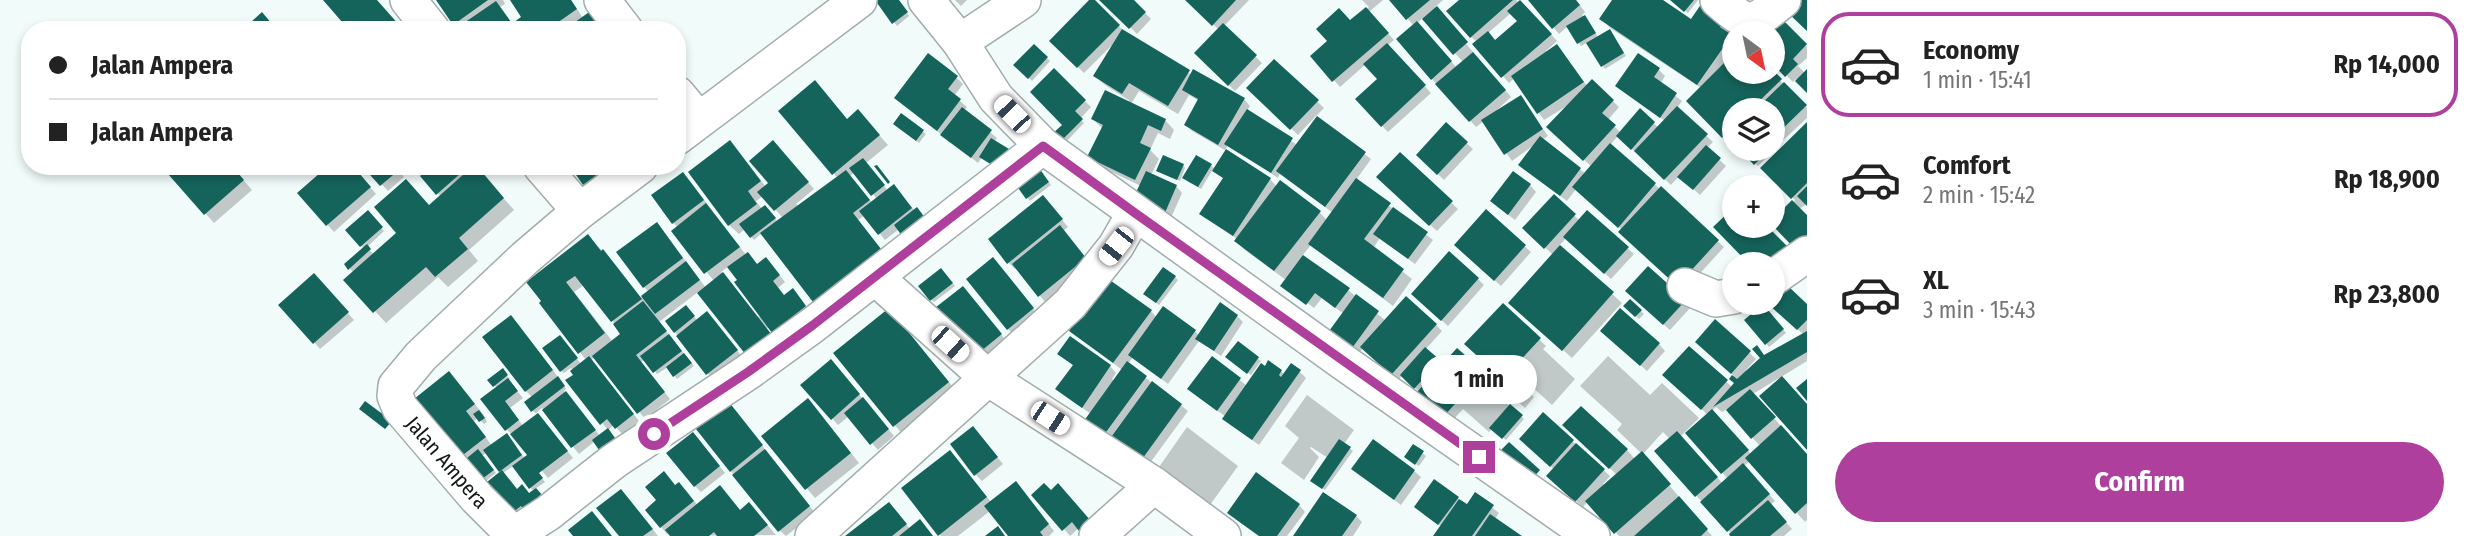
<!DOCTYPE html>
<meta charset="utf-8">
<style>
:root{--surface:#fff;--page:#f6f6f6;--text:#222;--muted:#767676;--line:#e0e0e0;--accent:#af3f9c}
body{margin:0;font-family:"Fira Sans Condensed",sans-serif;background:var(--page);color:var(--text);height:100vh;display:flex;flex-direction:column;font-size:26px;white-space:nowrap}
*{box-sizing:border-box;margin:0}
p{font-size:23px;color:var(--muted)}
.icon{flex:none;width:38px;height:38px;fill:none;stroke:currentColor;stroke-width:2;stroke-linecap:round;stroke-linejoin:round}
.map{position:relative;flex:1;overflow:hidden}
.drawer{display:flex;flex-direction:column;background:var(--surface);width:665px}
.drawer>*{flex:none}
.banner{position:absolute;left:21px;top:21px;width:665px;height:154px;border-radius:28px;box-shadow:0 4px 10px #0003;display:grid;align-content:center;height:154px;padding:0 28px;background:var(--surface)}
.needle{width:46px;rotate:147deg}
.controls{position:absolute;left:1722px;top:21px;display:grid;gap:14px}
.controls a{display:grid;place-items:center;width:63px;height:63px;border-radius:50%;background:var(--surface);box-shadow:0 4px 10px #0003;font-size:35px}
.end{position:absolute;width:32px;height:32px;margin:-16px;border:9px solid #af3f9c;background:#fff;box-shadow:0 0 0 4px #fff}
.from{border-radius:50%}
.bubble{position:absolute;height:49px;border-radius:24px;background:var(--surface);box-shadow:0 4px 10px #0003;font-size:23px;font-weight:700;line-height:49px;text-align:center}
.car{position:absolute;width:21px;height:42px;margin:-21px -10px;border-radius:9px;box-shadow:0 0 5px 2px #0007;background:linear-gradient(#fff 24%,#345 0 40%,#fff 0 76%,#345 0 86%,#fff 0)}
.banner b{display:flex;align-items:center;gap:24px;height:66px;font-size:26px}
.banner b+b{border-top:2px solid var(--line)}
.banner i{width:18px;height:18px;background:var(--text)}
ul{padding:12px 0 0;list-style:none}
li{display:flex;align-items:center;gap:21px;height:105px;margin:0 14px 10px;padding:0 14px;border:4px solid transparent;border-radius:28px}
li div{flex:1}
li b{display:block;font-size:26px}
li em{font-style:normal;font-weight:700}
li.selected{border-color:var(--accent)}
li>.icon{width:63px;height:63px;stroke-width:1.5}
.button{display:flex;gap:14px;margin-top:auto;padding:14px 28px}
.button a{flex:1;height:80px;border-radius:42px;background:var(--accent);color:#fff;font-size:28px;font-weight:700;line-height:80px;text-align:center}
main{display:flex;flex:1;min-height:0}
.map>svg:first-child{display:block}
.shadow{fill:#0003;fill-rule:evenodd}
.building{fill:#15645c}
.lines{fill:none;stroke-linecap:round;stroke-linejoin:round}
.minor-casing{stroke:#a2acab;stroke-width:38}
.minor{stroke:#fff;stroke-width:35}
.route{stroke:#af3f9c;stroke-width:9}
.labels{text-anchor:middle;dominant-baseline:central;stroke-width:7;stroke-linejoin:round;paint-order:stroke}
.street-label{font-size:21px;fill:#131717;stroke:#fff}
</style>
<main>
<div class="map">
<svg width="1807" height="536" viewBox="0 0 1807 536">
<rect width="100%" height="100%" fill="#f0fbfa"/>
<path class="shadow" d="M438,0h65l2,4 -5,3 13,18 17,4 -18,-29h59l12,18 23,12h-145z
M877,0h20l12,16 -12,10z
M955,0h12l-6,6z
M1092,0l33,32 67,43 52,24 6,7 -3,5 50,34 20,-26 -2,-2 -17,18 -49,-47 26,-27 49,47 -9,9 56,42 -15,21 77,60 -18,24 -35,-26 -7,10 39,31 -19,27 -82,-61 -9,11 46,34 38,31 50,4 6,6 -17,19 18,16 40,7 6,7 -4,4 39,35 -18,21 -14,-11 -3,3 -26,-23 -11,12 -50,-45 -4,4 -35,-32 -9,12 -10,-46 -22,-16 -8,10 -27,-20 -1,-8 -41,-30 -9,-9 1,-2 -36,-25 23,-35 -11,-10 -12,20 -14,-8 24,-16 4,5 55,9 7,8 42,25 9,9 5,-8 -53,-40 -2,5 -50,-33 -3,5 -33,-19 -6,-6 13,-24 -10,-6 -11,19 -39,-23 -8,13 34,16 9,10 -4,9 -12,-6 -8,17 9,9 -8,16 25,11 6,7 -12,27 -29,-34 -42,-20 -10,-9 14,-28 -10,-10 37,-18 -25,-16 -10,-9 17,-31 -28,28 -32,-32z
M1102,0h30l19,19 -14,15z
M1188,0h61l-25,26 38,37 -27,28 -39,-38 23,-23z
M1362,0h21l-14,12 25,28 -7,6 44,47 -43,39 -31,-32 22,-21 -13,-15 -26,23 -28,-31 57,-49z
M1391,0h52l-8,7 76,90 -14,13 1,1 22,-14 28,39 -6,4 44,34 6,-7 -44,-40 22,-23 -26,16 -30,-42 -5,5 -34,-39 2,-2 -6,-5 -9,-37h54l3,3 2,-2 36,40 -11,10 2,2 9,-7 30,40 5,-5 27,26 -11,13 13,13 19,-22 19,17 6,-7 -48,-35 22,-30 20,14 6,6 -5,8 22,17 -5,7 36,34 -6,6 19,18 -26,29 -21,-19 -8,9 -53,-49 -8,9 50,44 1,-1 63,59 -40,44 -62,-61 -46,-41 -9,12 -40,-30 7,-26 -22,16 -28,-40 -8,6 -44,-48 -18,-53zM1511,13l8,8 -23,21 -8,-9zM1423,18l40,44 -6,6 -40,-45z
M1530,0h46l9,12 -3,3 17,23 13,-4 14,22 -21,13 -17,-27 -7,4 -13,-20 -9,8z
M1614,0h46l31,22 44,4 -6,9 5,5v32h38l35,36v10l-29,27 -5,-5v-30h-39v33l-2,3 -44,-45 13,-13 -91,-60 -9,-10z
M1672,0h26l-10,13z
M1780,19l27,28v11l-9,8 7,7 2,-2v20l-11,-12 -3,3 -20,-20v-29h-7z
M1034,47l16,14 -18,20 -16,-16z
M1054,71l37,36 -11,12 4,4 -21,22 -9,-10 11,-10z
M956,77l7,7 -9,12 13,11 -3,4 33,27 -3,4 16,11 -28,4 -4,6 -76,-59z
M858,111l30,34 -22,18 22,28 6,-5 21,25 -16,18 -14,11 -20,-25 -7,5 28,36 -62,54 -62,-77 -8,7 -9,-11 -6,5 -10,-9 -38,-53 39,-30 36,45 4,-4 9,-34 35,40 -18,15 4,4 38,-30 -5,-5 14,-53zM855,172l22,27 -5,4 -22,-27zM763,196l20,22 -5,4 -10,-12 -6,-1 -6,-8z
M902,116l24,18 -7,9 -21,-16z
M1807,124v80l-8,5 8,8v41l-34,-34 22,-24 -33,-32z
M1446,125l27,24 -29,31 -26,-25z
M1741,149h29l3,3 -15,14z
M1400,155l58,54 -21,22 -53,-47z
M1183,165l2,3 -5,13 -22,-10z
M157,166h74l21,24 -38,33 -48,-54 -3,3z
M352,166l24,28 -42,38 -34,-39z
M365,166h30l9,11 -16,14z
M433,166h44l1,4 36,40 -45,40 9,11 -30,26 -10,-10 -52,46 -40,-43 8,-7 -8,-8 18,-16 -16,-18 20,-18 16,18 -17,16 7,8 67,-58 -19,-21z
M484,166h15l-8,7z
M572,166h59l-37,27z
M1041,173l10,12 -21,16 -12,-15z
M689,180l57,75 12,11h14l13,16 -7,6 6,9h15l12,16 -31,25 -12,-11 -2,2 -68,-37 -39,30 35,44 -17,13 -9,-12 -11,7 -12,-15 -4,3 29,37 -25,20 -50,-62 -4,3 48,61 -17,13 -8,-9 -6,5 -40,-50 7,-5 -4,-7 -7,5 -3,-2 1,-31 19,24 5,-4 -44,-57 46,-67 24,25 29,37 8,-6 -5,-5 19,-56 43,57 8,-7 -41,-50 5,-4 -5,-4zM729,266l33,49 -4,2 -37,-45zM584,285l39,49 -10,8 -39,-50z
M1530,185l6,7 -21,28 -17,-13z
M1554,196l26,25 47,27 7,6 -23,25 -45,-41 -7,8 63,57 -50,55 -52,-46 33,-57 -28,-27z
M1049,204l19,23 -5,4 28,34 -46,37 -28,-35 -2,2 -7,-7z
M1486,212l45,40 -30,34 -39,-35z
M999,266l40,50 -25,19 -6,-6z
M1648,268l43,39 -21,23 -37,-32z
M941,270l14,16 -21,16 -13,-16z
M1175,277l3,3 -19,25 -11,-8z
M1478,279l6,6 -36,41 -29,-26z
M320,282l34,38 -34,29 -6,-7z
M969,295l38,47 -29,23z
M1630,301l14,13 -5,5 -14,-13z
M1503,305l43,41 -3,3 32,30 -23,26 -33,-30 -5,5 20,17 -9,11 -24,-21 5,-6 -39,-37z
M1772,305l35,1v55l-26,16 26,28v42l-28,-69 -26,16 54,62v64l-2,2 -9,-10 -46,-51 -6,5 31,35 -5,4 22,24 -8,7h-51l-77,-85 14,-12 -7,-7 -20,22 69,82h-93l-31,-35 -5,6 -28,-25 -1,-13 -26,-23 15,-32 67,62 -7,8 2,2 12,-11 -52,-50 62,25 8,9 6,-6 -24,-23 5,-6 -42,-38 28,-30 42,39 12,-12 37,35 -19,19 43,47 5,-5 -41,-45 21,-19 -37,-34 18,-33 43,39 3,-3 -4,-5 3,-3 -31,-28 12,-26 41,37 -10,11 2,2 17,-15 39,-22zM1716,407l6,5 5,-3 33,37 -9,8 -39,-43z
M686,308l12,13 16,-1 29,38 -30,22 -38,-48z
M1766,309l20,24 -17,14 -22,-26z
M1151,311l6,7 38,13 4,5 38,-20 6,6 -22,34 -22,-15 -31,43 -35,-27 -5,7 60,47 -41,56 -39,-23 -17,-30 -27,-19 10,-29 -15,-12 51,12 6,7 -4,6 2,2 8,-11 -50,-39z
M898,320l59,72 -54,43 -67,-82z
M517,323l41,54 8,12 -2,2 36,45 10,-3 7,8 -13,11 -9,-11 -16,13 -37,-46 -6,5 37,45 -25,20 -35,-43 -7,-6 -9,-41 -7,-8 12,-9 8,8 -2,1 15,18 -13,10 13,18 15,-11 -5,-4v-13l-7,-7z
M1609,337l50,7 6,7 -18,20z
M1238,344l23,17 -10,14 -21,-15z
M1213,358l34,28 34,-15 4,4 14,-4 7,7 -47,67 -28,-20 -7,-6 2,-2 -30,-22z
M837,368l57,68 -16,14 -29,-34 -11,9 -6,-7z
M449,373l34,41 4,8 -3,2 -6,-6 -4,3 18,25 14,-10 39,46 -10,7 13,14 -16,12 -4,-4 -9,8 -29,-36 12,-10 -15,-21 -5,4 14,17 -10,8 -13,-17 -4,2 -21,-25 -4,3 -9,-9 -24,-32zM513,466l21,26 -4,3 -8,-9 -5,5 -14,-18z
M1307,395l47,35 -10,14 9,7 -28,39 -10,-7 13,-25 -17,-11 -1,1 9,9 -15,23 -23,-17 18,-25 -14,-12z
M731,406l84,107 -29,23 -7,-6 -48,-59z
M817,410l42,53 -44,35 -52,-61z
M1187,427l51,39 -28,39 -51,-38z
M979,435l24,29 -21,17 -6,-6z
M699,440l26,33 -24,19 -6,-6z
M1413,446l13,10 -7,10 -10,-6z
M950,452l42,51 30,-13 32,41 -5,5h-39l-20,-25 -32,25h-17l-37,-47z
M1354,469l60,2 7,6 -20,28z
M1058,486l28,50 -7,-8 -9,8 -6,-7 -13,-37z
M676,487l10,3 12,16 22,-19 21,24 17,3 18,21 -104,1 -3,-4 -2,2 -6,-7z
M1476,495l23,18 -4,6 24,17h-84l7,-9 -19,-13 34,-16 11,9z
M627,497l31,39h-37z
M1299,505l6,7 -18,24h-28l-24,-17z
M895,510l15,19 23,7h-85z
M1356,516l6,6 -9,14h-58z"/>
<path class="building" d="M323,0h54l23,26 -4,4h-47z
M436,0h52l-35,25z
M510,0h61l6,9 -30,21h-44l18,-13z
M875,0h24l9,12 -16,12z
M1089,0h6l25,25 -43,43 -28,-27z
M1099,0h35l12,12 -17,17z
M1185,0h51l-24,26z
M1389,0h41l-24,20z
M1459,0h54l-43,38 -24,-27z
M1520,0l32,34 -51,44 -29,-34 16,-13 7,9 22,-19 -10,-10z
M1528,0h48l4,5 -28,24z
M1612,0h51l28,19 13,-19 23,15 -7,12 12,8 -35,50 -98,-66z
M1670,0h24l-10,12z
M1798,0h9v31l-20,-19z
M496,1l15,21 -11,8h-36l-3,-5z
M1437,6l31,36 -15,13 -31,-36z
M1366,7l23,26 -57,49 -22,-26 17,-15 -11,-12 23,-21 11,12z
M592,10l14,20h-42z
M262,12l15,18h-35z
M1585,15l11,18 -19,11 -11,-18z
M1780,17l27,27 -14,15 5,5 -13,13 -12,-13v-31h-10z
M1417,21l35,40 -21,19 -35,-41z
M1223,23l34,32 -29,31 -34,-33z
M1122,29l68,41 -22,36 -39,-23 -7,11 -29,-18z
M1610,29l14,24 -23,14 -15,-24z
M1387,43l39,42 -45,42 -26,-28 22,-20 -14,-15z
M1034,44l14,13 -20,22 -15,-14z
M1557,44l27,38 -47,32 -26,-38z
M1473,52l33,38 -37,32 -34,-38z
M928,53l30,23 -10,13 13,10 -24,32 -43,-33z
M1638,53l22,15 -6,9 23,16 -17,25 -45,-32z
M1734,53v19h39v-2l9,9 -32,31h-16v15l-12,13 -36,-37z
M1274,59l45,41 -29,30 -44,-42z
M1054,68l32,32 -11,11 8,8 -24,24 -8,-8 11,-10 -32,-33z
M1193,69l52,29 -27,47 -34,-20 14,-26 -16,-9z
M1807,69v24l-12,-12z
M1592,79l22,21 -12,13 14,12 -33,36 -37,-34z
M815,80l32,39 11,-10 22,26 -48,40 -54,-64z
M1784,82l23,23 -34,33v-28h-18z
M1105,90l61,29 -5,12 -13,-6 -8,18 11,5 -16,32 -48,-23 16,-32 -12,-6z
M1521,95l22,34 -39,26 -23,-35z
M1677,106l31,28 -44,46 -30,-29z
M962,107l30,23 -21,28 -31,-23z
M1640,108l15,14 -24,28 -15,-14z
M1247,109l46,29 -22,35 -47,-29z
M901,113l23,17 -8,11 -23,-17z
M1317,116l49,36 -41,55 -49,-36z
M1446,122l22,20 -31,33 -21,-20z
M1807,122v61l-16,16 -31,-31z
M1540,136l41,32 -21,28 -42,-31z
M991,138l18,11 -12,19 -18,-11z
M730,140l31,41 -13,10 9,13 -29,22 -40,-54z
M773,140l36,42 -35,29 -17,-19 11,-9 -19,-22z
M1610,143l46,40 -38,45 -46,-41z
M1706,145l15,13 -28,32 -16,-13z
M1226,149l45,29 -38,58 -34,-22 24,-36 -11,-7z
M1739,149h31l-16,16z
M1400,152l53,49 -24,25 -53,-49z
M1163,155l21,9 -7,16 -21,-9z
M1196,155l16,9 -14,23 -16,-9z
M863,158l22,27 -14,11 -22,-28z
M877,165l13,17 -2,2 -14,-18z
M161,166h71l12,14 -40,35z
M328,166h25l18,21 -45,39 -29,-33z
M362,166h34l3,4 -19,16z
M431,166h38l-33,29 -16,-19z
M473,166h4l27,32 -45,40 9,11 -33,28 -9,-10 -53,46 -30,-33 53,-47 -22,-26 32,-28 23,26z
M570,166h39l-26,19z
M1039,168l10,14 -23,17 -10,-14z
M846,170l24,30 -17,13 28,36 -68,53 -53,-69z
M1146,171l31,14 -13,30 -32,-14z
M1513,171l18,13 -23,31 -18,-14z
M683,172l21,28 -32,24 -21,-29z
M1356,178l35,25 -27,36 40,30 -21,29 -75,-54z
M1280,180l41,31 -47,60 -40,-30z
M894,184l18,24 -34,27 -19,-24z
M1661,186l58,54 -42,46 -59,-54z
M1807,186v20l-10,-10z
M1554,194l22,20 -32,35 -22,-21z
M1043,195l20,24 -56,45 -19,-25z
M1792,200l15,15v34l-6,6 -28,-29v-7z
M706,203l34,44 -36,27 -33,-43z
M765,205l11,13 -26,20 -11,-14z
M917,207l14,19 -23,18 -14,-19z
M1393,207l35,25 -20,27 -35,-25z
M1734,207v19h33l23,23 -17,15h-24l-36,-37z
M1486,209l40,36 -32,36 -40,-36z
M368,210l15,17 -23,20 -15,-17z
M1587,210l42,37 -25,27 -41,-37z
M657,222l26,36 -40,30 -27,-36z
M1060,225l26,33 -48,39 -26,-33z
M588,234l13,17 2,-2 39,50 -31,23 -36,-46 -9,6 39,51 -27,21 -39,-51 2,-2 -15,-19z
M367,244l4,5 -23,21 -4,-6z
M1560,245l54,47 -52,59 -54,-48z
M1449,251l30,27 -38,43 -30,-27z
M748,252l9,12 9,-7 14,18 -7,6 11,14 9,-7 13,18 -34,27 -38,-51 3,-2 -10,-13z
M1303,255l47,33 -15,20 -20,-15 -9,12 -26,-19z
M993,257l41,51 -27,22 -41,-51z
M686,261l14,19 -45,34 -14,-18z
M1648,266l38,34 -23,25 -38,-34z
M1163,267l13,9 -20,27 -13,-9z
M941,268l12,15 -23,18 -12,-15z
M723,272l49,63 -26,20 -49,-62z
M314,273l35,39 -36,32 -35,-39z
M1107,278l45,32 -39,53 -44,-32z
M963,286l39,48 -32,26 -39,-49z
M1788,286l19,18v16l-10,10 -28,-25z
M1356,294l23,17 -32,44 -23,-17z
M1406,296l31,28 -46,51 -31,-28z
M1630,299l12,11 -7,7 -12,-11z
M643,301l24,30 -31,24 29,37 -28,22 -45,-58 28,-22 -7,-10z
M1220,302l18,13 -24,36 -19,-12z
M1503,303l38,35 -38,41 -39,-35z
M1763,304l21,25 -19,16 -21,-25z
M686,305l9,11 -21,17 -9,-12z
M1163,306l33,24 -35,49 -33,-24z
M889,308l60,74 -56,45 -60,-74z
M1620,308l40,35 -20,23 -40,-35z
M707,311l31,39 -32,25 -30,-39z
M511,315l42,55 -28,22 -43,-55z
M1715,319l36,32 -20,23 -36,-32z
M1807,331v21l-94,55 21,-24 -5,-4 3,-4 5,4 23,-21 -8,-9 5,-4 7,10z
M669,334l13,17 -29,22 -13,-17z
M560,335l18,23 -18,14 -18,-24z
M1070,336l41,29 -29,43 -27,-19 18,-24 -16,-11z
M1238,341l21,16 -12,17 -22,-17z
M1689,346l39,34 -27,30 -39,-35z
M1425,347l15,13 -26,29 -14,-14z
M1457,348l27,24 -40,44 -27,-24z
M684,353l8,10 -19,14 -7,-10z
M589,356l45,58 -19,15 -8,-10 -7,6 -35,-45 8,-5 -3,-4z
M1212,356l29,22 -24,33 -30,-22z
M831,359l29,35 -29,26 -31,-35z
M1268,360l14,10 -3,5 2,2 10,-14 10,7 -49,70 -30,-21 39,-56 4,3z
M1127,361l20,15 -46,63 -20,-14z
M503,368l5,7 -15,12 -6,-7z
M449,371l26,33 -9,7 20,26 -27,21 -50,-55z
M558,376l7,10 -34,26 -7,-10z
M1782,376l25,28v46l-48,-54z
M508,378l10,13 -13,10 14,19 -14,11 -25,-32z
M1807,379v22l-11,-13z
M1152,381l30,23 -42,58 -31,-22z
M1750,389l26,28 -25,22 -25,-29z
M566,391l30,39 -25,18 -29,-38z
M725,397l38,48 -33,27 -38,-48z
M863,397l26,32 -19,16 -26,-32z
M808,398l43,55 -46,37 -44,-54z
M365,401l27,20 -7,8 -26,-20z
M1510,404l13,11 -21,24 -13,-11z
M1581,406l47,43 -19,20 -47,-44z
M1712,409l37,41 -28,24 -36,-41z
M479,410l6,8 -6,4 -6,-8z
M1543,412l31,28 -24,27 -31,-28z
M538,413l30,38 -29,22 4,5 -14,11 -17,-23 15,-11 -17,-21z
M1781,425l26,29v49l-12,11 -50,-56z
M973,426l25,31 -24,19 -24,-32z
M608,428l7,10 -16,12 -7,-10z
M1677,431l41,46 -23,20 -41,-46z
M693,432l27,34 -26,21 -28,-34z
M507,433l15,22 -23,17 -16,-22z
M1339,439l12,8 -29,42 -12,-8z
M1373,439l42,31 -21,30 -43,-31z
M1509,442l31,28 -8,9 -32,-28z
M1576,443l29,26 -30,33 -29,-26z
M1413,444l11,7 -9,14 -11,-8z
M478,449l16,21 -12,9 -15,-21z
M765,449l45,57 -32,26 -46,-57z
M950,450l37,47 -49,39 -37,-48z
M1642,451l29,33 -57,50 -29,-33z
M1743,463l27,31 -43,38 -27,-30z
M502,470l15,19 5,-5 7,9 7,-5 7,8 -18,14 -4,-4 -9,7 -25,-31z
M664,471l11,14 4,-3 15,19 -34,27 -15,-18 11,-10 -11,-13z
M1256,472l44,32 -23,32h-18l-32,-23z
M1434,479l25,18 -21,28 -24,-18z
M1016,481l33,43 -9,8 3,4h-35l-24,-30z
M1044,483l7,7 7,-7 33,38 -12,10 -7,-9 -10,9 -31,-36z
M720,485l20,25 9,-8 19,23 -14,11h-37l-3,-4 -5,4h-39l-5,-6z
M621,489l32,40 -10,7h-24l-23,-28z
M1323,492l34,23 -15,21h-49z
M1475,492l19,13 -22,31h-39l26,-37 8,5z
M1679,496l29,33 -7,7h-67z
M1768,500l19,22 -17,14h-40l-1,-2z
M889,502l18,22 -15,12h-47z
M592,511l20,25h-39l-5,-6z
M1490,514l32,22h-47z
M920,519l13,17h-34z
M998,526l7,10h-20z"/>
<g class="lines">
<g class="minor-casing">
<g id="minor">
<path d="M408,0l24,30"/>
<path d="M602,0l23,30"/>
<path d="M926,0l34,42 36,56 47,48 300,216 249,174"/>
<path d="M1718,0c31,27 33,26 65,0"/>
<path d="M960,42l63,-42"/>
<path d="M677,94l21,25"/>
<path d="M677,137l182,-137"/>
<path d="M541,166l39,45"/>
<path id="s1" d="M640,166l-60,45 -55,47 -104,98 -25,30 -1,10 5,12 77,90 37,37 34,-22 66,-52 134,-89 65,-47 230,-179"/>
<path d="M875,277l113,101 166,107 69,51"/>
<path d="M1773,278l34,-24"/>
<path d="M1685,286l31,13 18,-3"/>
<path d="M813,536l257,-232 46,-58 19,-33"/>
<path d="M1097,536l57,-51"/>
</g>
</g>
<use href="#minor" class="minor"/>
</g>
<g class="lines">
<path class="route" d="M654,434l94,-62 65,-47 230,-179 92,67 344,244"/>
</g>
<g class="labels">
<g class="street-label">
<text stroke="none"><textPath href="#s1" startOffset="424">Jalan Ampera</textPath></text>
</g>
</g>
</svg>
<div class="controls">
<a><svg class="needle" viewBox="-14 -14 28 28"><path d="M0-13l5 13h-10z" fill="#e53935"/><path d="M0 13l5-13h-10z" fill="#767676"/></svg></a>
<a><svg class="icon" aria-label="layers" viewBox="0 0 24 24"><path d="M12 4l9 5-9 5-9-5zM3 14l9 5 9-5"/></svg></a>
<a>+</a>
<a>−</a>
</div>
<i class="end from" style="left:654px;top:434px"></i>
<i class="end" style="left:1479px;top:457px"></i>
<div class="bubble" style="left:1421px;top:355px;width:116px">1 min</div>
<i class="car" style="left:1012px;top:114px;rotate:316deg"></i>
<i class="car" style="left:1116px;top:246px;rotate:218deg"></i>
<i class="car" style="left:950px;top:344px;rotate:132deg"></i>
<i class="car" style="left:1050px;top:418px;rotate:123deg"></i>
<div class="banner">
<b><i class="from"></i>Jalan Ampera</b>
<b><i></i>Jalan Ampera</b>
</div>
</div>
<section class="drawer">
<ul>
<li class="selected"><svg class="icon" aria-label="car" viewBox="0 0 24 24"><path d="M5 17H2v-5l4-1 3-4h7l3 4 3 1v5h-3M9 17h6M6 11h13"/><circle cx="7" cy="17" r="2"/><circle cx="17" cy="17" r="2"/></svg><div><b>Economy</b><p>1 min · 15:41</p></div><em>Rp 14,000</em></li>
<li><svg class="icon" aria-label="car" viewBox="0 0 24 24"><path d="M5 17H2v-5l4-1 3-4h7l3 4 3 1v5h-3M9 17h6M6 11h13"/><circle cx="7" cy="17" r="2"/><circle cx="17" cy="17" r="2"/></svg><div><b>Comfort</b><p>2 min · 15:42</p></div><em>Rp 18,900</em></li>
<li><svg class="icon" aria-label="car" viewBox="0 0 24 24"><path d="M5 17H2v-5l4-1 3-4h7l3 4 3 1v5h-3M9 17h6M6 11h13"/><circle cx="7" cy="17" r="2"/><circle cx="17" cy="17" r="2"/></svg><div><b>XL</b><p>3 min · 15:43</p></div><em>Rp 23,800</em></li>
</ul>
<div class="button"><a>Confirm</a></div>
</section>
</main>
